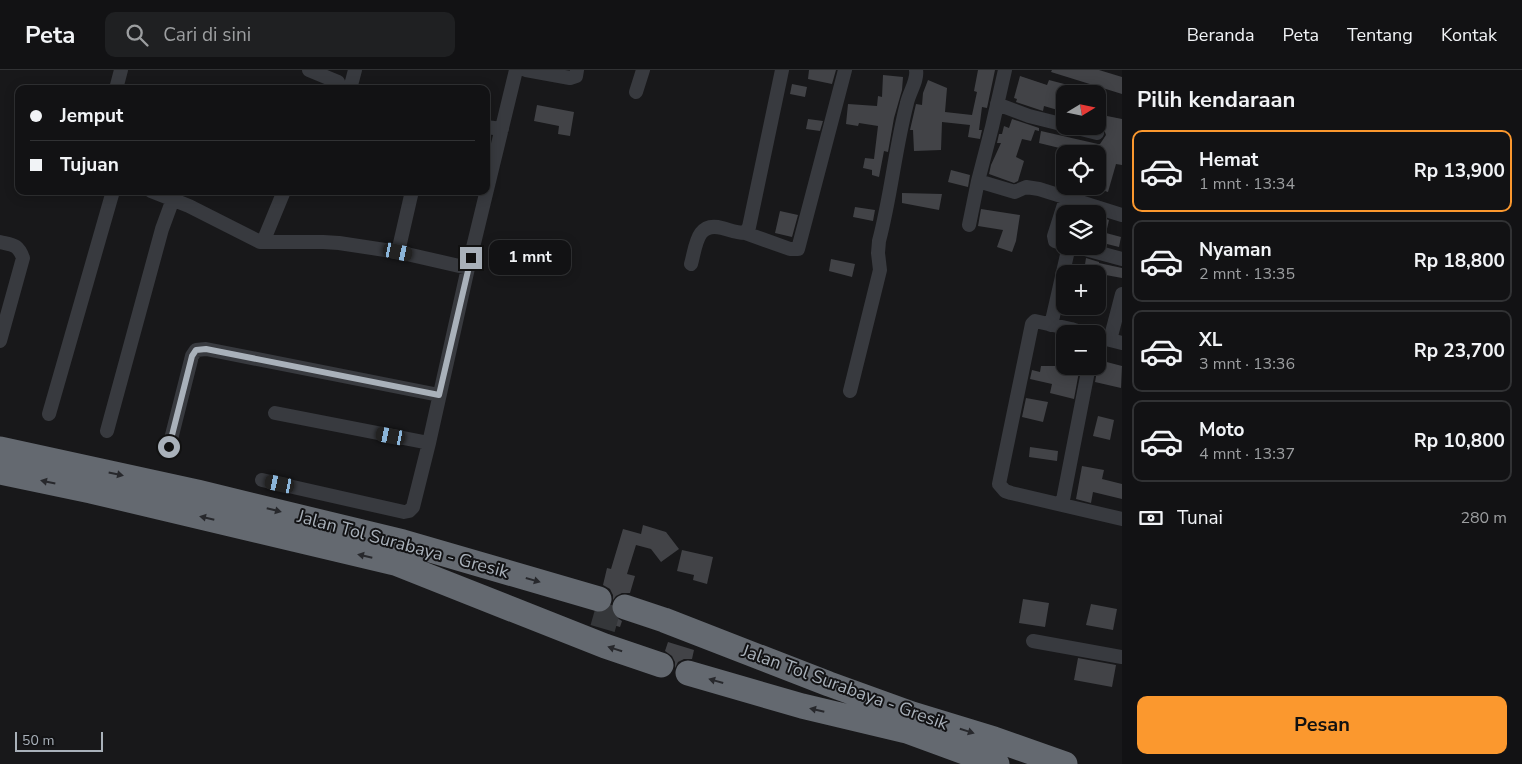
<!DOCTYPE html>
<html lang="id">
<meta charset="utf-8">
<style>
:root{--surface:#121214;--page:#1f2022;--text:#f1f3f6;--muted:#9c9ea0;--line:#313234;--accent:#fb982e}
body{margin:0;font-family:"Nunito Sans",sans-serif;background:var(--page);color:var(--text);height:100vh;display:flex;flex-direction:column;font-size:19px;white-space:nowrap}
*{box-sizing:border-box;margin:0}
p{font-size:16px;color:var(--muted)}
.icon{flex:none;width:28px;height:28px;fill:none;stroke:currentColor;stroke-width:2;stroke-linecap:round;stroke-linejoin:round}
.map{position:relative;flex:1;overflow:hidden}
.sheet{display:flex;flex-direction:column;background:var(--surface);width:400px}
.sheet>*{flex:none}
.guide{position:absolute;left:15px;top:15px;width:475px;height:110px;border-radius:10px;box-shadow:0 2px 12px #0003,0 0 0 1px var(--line);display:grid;align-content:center;height:110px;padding:0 15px;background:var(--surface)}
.needle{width:32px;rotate:80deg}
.fabs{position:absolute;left:1056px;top:15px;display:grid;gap:10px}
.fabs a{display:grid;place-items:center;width:50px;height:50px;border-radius:10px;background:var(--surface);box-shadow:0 2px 12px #0003,0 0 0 1px var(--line);font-size:25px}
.scale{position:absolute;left:15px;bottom:12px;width:88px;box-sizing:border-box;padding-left:5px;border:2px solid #a9b1ba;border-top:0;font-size:14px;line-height:18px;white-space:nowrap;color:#a9b1ba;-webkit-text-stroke:4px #131315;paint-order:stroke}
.end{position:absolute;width:22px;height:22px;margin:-11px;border:6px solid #a9b1ba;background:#111;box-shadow:0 0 0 2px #111}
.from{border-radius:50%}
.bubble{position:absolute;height:35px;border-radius:10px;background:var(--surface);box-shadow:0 2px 12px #0003,0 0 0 1px var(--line);font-size:16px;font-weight:700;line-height:35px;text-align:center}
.car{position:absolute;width:15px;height:30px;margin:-15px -8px;border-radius:6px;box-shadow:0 0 4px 1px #0007;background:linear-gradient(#222 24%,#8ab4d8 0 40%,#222 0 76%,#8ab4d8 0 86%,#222 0)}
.guide b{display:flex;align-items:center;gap:18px;height:48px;font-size:19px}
.guide b+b{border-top:1px solid var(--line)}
.guide i{width:12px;height:12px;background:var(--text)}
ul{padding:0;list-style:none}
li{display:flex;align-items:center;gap:15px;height:82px;margin:0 10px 8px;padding:0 5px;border:2px solid var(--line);border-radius:10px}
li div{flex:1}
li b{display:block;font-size:19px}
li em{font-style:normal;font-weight:700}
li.selected{border-color:var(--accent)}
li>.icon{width:45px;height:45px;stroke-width:1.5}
h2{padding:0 15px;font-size:22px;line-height:60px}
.pay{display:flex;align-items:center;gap:12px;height:55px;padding:0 15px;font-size:19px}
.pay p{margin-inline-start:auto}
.primary-button{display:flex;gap:10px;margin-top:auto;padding:10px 15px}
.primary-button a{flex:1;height:58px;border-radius:10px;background:var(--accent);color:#111;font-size:20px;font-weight:700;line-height:58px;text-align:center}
header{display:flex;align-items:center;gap:30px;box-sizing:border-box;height:70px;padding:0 25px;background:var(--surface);border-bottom:1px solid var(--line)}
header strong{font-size:24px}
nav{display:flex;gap:28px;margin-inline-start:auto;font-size:18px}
.search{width:350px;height:45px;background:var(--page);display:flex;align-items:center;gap:12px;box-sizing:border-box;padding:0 18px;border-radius:10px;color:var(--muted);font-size:19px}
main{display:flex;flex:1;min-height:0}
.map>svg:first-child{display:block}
.building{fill:#424347}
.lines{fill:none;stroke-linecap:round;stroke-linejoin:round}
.highway-tunnel{stroke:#35373a;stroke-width:25;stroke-dasharray:25 12;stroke-linecap:butt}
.street{stroke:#383a3f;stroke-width:14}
.highway{stroke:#646970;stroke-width:25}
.oneway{fill:#27282c}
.route{stroke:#a9b1ba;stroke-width:6}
.labels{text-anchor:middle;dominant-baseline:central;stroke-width:4;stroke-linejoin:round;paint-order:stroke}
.street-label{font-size:18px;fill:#a9b1ba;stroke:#131315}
</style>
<header>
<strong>Peta</strong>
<div class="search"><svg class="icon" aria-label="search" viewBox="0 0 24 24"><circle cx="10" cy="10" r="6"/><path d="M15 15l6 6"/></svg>Cari di sini</div>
<nav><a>Beranda</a><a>Peta</a><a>Tentang</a><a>Kontak</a></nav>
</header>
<main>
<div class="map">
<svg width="1122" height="694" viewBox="0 0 1122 694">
<rect width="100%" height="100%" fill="#18181a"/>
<path class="building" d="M809,0h27l-4,14 -24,-5z
M978,0h17l-8,38 -5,-1 -3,23h3l-2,9 -12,-2 2,-12 -28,-3 -1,28 -27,1 -1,-21h-3l6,-26 6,1 1,-12 5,-13 19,8 -2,24 27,3 5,-23 -3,-1z
M1052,0h47l23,7v17l-71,-22z
M883,5l20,2 -1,13 -8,28 -6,34 -4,-1 -5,26 -7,-2v-5l-9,-2 2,-10 9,1 4,-33 -19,-3 -1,3 -12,-2 2,-20 29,2 1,-10 4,1z
M1020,6l27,9 2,-5 19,5 -7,26 -17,-5 -1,5 -27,-9 1,-3 -3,-1z
M792,14l15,3 -2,10 -15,-3z
M537,35l37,7 -4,24 -12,-2 1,-8 -25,-5z
M1107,46l15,3v46l-6,-1 -8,28 -6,-2 1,-6 -5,-2v-12l7,1 2,-12 -9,-2v-3h-14l-45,-11 2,-12 57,13h2l6,-9 -2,-6z
M808,49l15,2 -3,10 -14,-2z
M1012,49l27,9v3l-4,-1 -4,11 -9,-2 -6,18 8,4 -6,20 -4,2 -25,-9 2,-9 10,-22h-4l2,-9h3l2,-8 5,2z
M951,100l19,5 -2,12 -20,-5z
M1081,116h13l-3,10 -12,-4z
M902,123l40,1 -3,16 -37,-7z
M855,137l20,3 -2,11 -20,-4z
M981,139l39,6 -4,26 -4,11 -15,-5 6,-17 -25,-4z
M780,141l18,4 -6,22 -17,-4z
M1098,146l11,4 -3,13 15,4 -2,10 -16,-4v2l-5,-2z
M1086,188l13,4v1l23,5v10l-38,-7z
M831,189l24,5 -3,13 -23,-6z
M1099,290l23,6 -1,22 -26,-6z
M1041,296h39l-6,33 -24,-6 2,-9 -22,-5 2,-9 8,2z
M1026,328l22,4 -5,20 -21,-5z
M1098,346l16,4 -4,20 -17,-4z
M1030,377l28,4 -1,10 -28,-4z
M1082,396l22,4 -2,9 20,5v15l-29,-7 -2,11 -15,-4z
M643,455l23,7 13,17 -18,13 -10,-13 -15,-4 -9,29 8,2 -5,17h-8l-6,3 -3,4v-5l-3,-6 -7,-4 4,-17 4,1 12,-40 18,5z
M682,480l31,7 -6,27 -14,-4 1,-5 -17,-4z
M1023,529l26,4 -4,24 -26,-4z
M1091,534l26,5 -4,21 -27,-5z
M611,536v4l3,6 8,5 -2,6 -27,-8 2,-6h8l6,-3z
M668,572l26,8 -2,9h-8l-6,3 -3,6v-6l-3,-6 -7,-5z
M1078,588l38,7 -4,22 -38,-7z"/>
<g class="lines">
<path class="highway-tunnel" d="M594,543l28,8"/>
<path class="street" d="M309,0l29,12
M526,0l44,8 6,-2 1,-6
M116,19l5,-19
M350,19l5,-19
M636,22l7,-22
M997,34l32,12 36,9
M1069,56l28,7
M486,57l16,2
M978,111l37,11 11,-5 13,2 83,26
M151,121l38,15 71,36h63l16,1 59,9 70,16
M969,155l9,-44 14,-54 13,-57
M745,163l45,16h8l47,-179
M0,172c13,3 18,2 23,16l-23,83
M263,172l21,-51
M1065,174l-10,-3 -1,-5 12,-38
M1074,176l48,13
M398,182l14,-61
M691,194c5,-17 5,-43 31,-36 8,2 14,5 23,5l4,-6 33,-157
M1051,255l18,-79
M1086,264l-15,-5 -36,-8 -3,3 -33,160 6,7 6,2 111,26
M1098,267l24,6
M1110,270l12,-46
M850,321l29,-117 1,-4 -2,-17 1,-12c12,-45 16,-92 28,-138 2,-10 11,-23 9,-33
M275,343l154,30
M49,344l64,-223
M107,361l55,-202 11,-30
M169,377l23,-91 4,-6 10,-1 233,46
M262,410l142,32 5,-1 4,-4 16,-64 39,-175 48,-198
M1062,435l27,-139
M1033,571l89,16"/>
<path class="highway" d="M0,379l197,43 206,50 196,57
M0,402l91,19 304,72 210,83 56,19
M625,537l39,13 165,64 83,30 82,25 71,25
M688,603l114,33 105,25 90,33"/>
</g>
<defs><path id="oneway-solid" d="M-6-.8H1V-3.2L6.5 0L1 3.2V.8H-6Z" transform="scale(1.25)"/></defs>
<g class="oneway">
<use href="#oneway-solid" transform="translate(116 404) rotate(12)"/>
<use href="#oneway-solid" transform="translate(48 412) rotate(-168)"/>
<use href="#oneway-solid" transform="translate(274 440) rotate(14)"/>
<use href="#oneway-solid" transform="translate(207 448) rotate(-167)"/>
<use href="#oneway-solid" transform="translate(365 486) rotate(-167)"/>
<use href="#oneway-solid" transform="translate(533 510) rotate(16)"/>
<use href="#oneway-solid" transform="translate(615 579) rotate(-162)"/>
<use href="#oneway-solid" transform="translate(716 611) rotate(-164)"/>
<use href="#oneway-solid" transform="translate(817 640) rotate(-167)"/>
<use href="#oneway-solid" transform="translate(967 661) rotate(17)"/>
</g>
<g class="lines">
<path class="route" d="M169,377l23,-91 4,-6 10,-1 233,46 32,-137"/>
</g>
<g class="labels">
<g class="street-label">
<text transform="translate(403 474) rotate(15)">Jalan Tol Surabaya - Gresik</text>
<text transform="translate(845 617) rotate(20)">Jalan Tol Surabaya - Gresik</text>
</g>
</g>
</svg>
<div class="fabs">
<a><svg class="needle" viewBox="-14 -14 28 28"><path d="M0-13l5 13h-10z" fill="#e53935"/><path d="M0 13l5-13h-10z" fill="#9c9ea0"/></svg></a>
<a><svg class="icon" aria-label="locate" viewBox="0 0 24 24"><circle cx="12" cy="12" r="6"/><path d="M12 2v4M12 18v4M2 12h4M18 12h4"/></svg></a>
<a><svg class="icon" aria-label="layers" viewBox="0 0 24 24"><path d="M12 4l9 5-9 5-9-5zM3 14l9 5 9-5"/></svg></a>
<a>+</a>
<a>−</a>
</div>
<div class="scale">50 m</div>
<i class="end from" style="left:169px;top:377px"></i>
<i class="end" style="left:471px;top:188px"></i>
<div class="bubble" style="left:489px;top:170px;width:82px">1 mnt</div>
<i class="car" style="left:398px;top:182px;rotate:102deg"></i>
<i class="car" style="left:391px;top:366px;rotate:281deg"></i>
<i class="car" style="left:280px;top:414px;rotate:282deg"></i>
<div class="guide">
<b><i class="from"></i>Jemput</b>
<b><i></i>Tujuan</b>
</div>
</div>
<section class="sheet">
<h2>Pilih kendaraan</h2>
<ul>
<li class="selected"><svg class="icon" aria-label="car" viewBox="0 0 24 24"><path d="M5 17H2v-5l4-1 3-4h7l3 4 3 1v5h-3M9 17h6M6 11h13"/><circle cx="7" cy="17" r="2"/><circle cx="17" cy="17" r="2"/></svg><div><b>Hemat</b><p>1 mnt · 13:34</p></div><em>Rp 13,900</em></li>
<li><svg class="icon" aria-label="car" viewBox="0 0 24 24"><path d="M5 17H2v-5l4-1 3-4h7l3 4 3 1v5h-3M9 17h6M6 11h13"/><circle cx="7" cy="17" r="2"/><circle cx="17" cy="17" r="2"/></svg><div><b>Nyaman</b><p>2 mnt · 13:35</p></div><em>Rp 18,800</em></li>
<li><svg class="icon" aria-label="car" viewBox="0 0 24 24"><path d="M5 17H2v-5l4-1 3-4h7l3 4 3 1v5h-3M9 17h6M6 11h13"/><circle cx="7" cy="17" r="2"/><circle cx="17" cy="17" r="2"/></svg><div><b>XL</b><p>3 mnt · 13:36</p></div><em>Rp 23,700</em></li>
<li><svg class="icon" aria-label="car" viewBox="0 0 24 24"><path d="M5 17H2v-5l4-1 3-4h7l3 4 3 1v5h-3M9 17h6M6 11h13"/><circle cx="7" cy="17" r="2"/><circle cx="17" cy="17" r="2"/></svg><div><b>Moto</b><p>4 mnt · 13:37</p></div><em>Rp 10,800</em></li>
</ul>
<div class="pay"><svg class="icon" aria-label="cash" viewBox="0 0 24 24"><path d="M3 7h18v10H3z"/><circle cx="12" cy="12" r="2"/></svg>Tunai<p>280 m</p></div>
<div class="primary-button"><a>Pesan</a></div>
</section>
</main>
